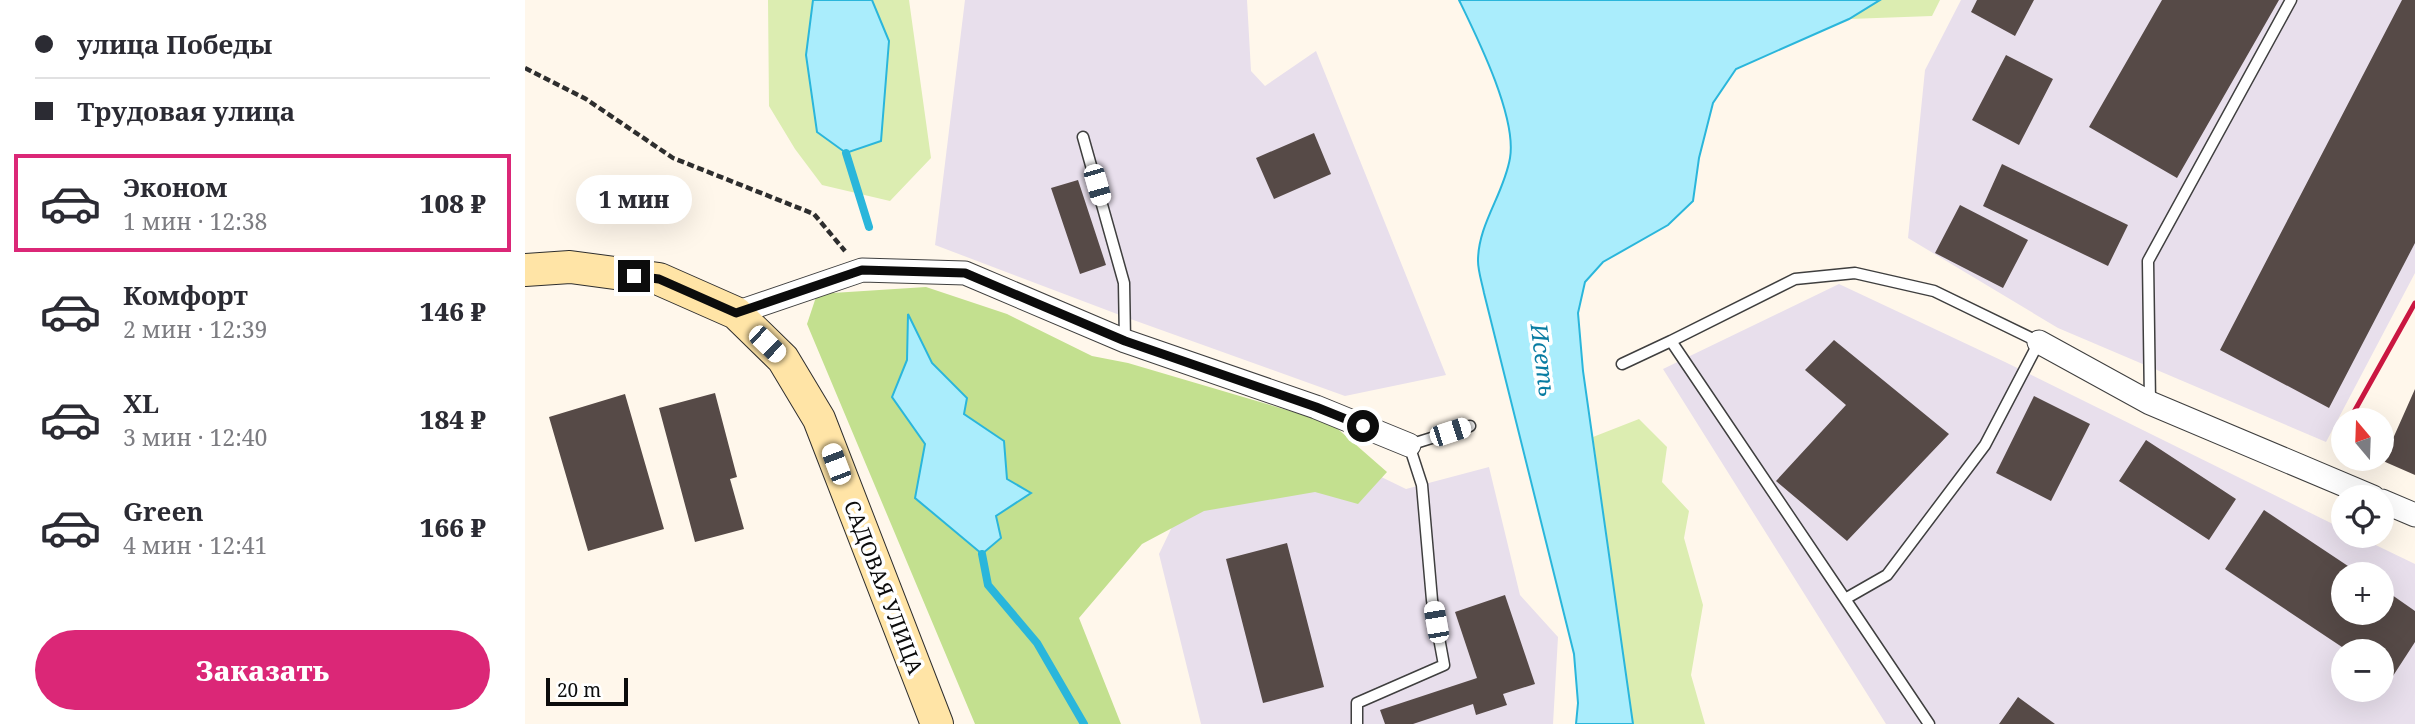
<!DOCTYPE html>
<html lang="ru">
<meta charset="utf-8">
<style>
:root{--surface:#fff;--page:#f7f7f7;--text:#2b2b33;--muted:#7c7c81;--line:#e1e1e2;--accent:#db2777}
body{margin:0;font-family:"Noto Serif",serif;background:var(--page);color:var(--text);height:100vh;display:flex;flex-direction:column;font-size:26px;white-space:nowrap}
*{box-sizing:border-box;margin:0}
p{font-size:23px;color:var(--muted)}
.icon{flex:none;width:38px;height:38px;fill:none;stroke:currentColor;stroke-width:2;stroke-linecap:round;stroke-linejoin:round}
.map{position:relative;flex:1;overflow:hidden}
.sheet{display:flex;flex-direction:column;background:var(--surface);width:525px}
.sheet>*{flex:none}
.hud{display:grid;align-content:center;height:154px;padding:0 35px;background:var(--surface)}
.needle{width:46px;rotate:341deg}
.buttons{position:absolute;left:1806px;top:408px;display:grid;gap:14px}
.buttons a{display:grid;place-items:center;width:63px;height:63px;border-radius:50%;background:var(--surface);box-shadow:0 7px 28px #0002;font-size:35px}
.scale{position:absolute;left:21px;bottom:18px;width:82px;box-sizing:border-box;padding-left:7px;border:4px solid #0c0c0c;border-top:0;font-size:19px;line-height:24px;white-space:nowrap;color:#0c0c0c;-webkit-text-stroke:5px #fff;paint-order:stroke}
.end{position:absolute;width:32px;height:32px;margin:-16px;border:9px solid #0c0c0c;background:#fff;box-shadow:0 0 0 4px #fff}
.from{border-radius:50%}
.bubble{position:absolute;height:49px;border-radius:24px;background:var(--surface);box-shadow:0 7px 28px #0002;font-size:23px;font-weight:800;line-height:49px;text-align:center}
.car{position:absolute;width:21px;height:42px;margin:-21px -10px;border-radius:9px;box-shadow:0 0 5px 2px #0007;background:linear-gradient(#fff 24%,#345 0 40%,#fff 0 76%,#345 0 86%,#fff 0)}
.hud b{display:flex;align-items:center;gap:24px;height:66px;font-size:26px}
.hud b+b{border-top:2px solid var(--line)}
.hud i{width:18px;height:18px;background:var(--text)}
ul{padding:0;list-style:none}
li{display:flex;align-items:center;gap:21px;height:98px;margin:0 14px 10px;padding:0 21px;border:4px solid transparent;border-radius:0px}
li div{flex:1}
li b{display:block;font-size:26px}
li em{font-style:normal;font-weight:800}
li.current{border-color:var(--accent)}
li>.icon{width:63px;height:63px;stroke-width:1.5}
.button{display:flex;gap:14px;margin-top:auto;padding:14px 35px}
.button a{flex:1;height:80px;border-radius:42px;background:var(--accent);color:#fff;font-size:28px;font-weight:800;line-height:80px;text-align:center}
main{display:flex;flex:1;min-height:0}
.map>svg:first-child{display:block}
.industrial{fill:#e8dfec;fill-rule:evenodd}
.green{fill:#dcedb1}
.forest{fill:#c3e08f;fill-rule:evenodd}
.water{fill:#aaedfc;stroke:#2ab6db;stroke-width:2}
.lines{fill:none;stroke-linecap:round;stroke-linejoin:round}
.stream{stroke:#2ab6db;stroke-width:8}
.building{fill:#564a47}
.service-casing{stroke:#3f3f3f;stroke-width:13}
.minor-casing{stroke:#3f3f3f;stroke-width:25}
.secondary-casing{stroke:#2e2e2e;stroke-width:34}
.path{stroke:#2e2e2e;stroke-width:4.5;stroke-dasharray:7 3.5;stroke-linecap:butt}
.service{stroke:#fff;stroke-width:10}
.minor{stroke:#fff;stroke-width:23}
.secondary{stroke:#ffe4a6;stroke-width:32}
.rail{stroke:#ca1741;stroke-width:5}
.route{stroke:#0c0c0c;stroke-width:9}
.labels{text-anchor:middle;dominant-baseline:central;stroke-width:7;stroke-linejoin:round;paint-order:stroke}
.street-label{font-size:21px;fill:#0c0c0c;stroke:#fff}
.water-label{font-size:23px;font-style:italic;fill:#097ca2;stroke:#fff}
</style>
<main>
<section class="sheet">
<div class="hud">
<b><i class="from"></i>улица Победы</b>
<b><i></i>Трудовая улица</b>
</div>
<ul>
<li class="current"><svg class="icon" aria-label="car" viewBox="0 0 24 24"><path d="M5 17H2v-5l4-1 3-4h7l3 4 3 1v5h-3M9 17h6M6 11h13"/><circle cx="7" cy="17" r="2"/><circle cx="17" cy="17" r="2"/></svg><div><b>Эконом</b><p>1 мин · 12:38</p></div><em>108 ₽</em></li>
<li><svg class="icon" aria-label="car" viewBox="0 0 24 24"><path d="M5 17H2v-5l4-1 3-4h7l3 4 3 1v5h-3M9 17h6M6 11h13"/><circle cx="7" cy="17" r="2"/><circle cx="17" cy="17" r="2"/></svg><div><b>Комфорт</b><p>2 мин · 12:39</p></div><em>146 ₽</em></li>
<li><svg class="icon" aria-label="car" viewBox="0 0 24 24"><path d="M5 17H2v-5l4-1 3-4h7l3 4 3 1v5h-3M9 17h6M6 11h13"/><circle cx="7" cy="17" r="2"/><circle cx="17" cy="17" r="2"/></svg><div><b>XL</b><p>3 мин · 12:40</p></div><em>184 ₽</em></li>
<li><svg class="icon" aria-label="car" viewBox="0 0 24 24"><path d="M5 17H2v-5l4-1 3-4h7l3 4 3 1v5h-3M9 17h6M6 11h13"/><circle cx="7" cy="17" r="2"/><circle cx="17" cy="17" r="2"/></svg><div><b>Green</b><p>4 мин · 12:41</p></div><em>166 ₽</em></li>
</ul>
<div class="button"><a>Заказать</a></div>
</section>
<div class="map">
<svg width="1890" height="724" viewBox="0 0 1890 724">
<rect width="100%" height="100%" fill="#fff7eb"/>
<path class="industrial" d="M440,0h282l4,71 14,15 51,-35 130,324 -101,21 -220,-79 -190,-72z
M1436,0h454v273l-89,169 -268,-114 -150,-90 17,-168z
M1314,284l166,78 338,167v7h14l58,28v160h-529l-223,-355zM1818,574h39v38h-39zM1818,651h39v39h-39z
M706,404l175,85 83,-22 31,128 38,42 -5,87h-352l-42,-170z"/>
<path class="green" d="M243,0h141l22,158 -41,43 -68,-16 -27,-36 -26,-43z
M1355,0h60l-8,16 -83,3z
M1114,419l28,28 -5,35 27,29 -5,27 19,67 -12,70 14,49h-72l-40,-287z"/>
<path class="forest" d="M401,287l81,27 85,42 36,7 203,60 56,49 -29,32 -43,-12 -111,19 -62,33 -63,74 42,106h-146l-168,-400 10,-30zM383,316l24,47 35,35 -3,16 40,27 3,38 23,14 -34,23 -81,-18 10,-54 -33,-47 15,-37z"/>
<path class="water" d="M288,0h59l17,41 -8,100 -35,12 -29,-21 -11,-77z
M934,0h421l-31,19 -113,50 -23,34 -14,55 -6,43 -25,24 -65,37 -18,20 -7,31 5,58 50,353h-57l2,-21 -4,-49 -90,-361c-2,-10 -6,-22 -6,-32 0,-37 26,-67 32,-103 7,-41 -33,-121 -51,-158z
M383,314l24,49 35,35 -3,16 40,27 3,38 24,14 -35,23 5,22 -19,16 -67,-56 10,-54 -33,-47 15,-37z"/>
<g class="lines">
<path class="stream" d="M321,153l23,74
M457,554l6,31 49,58 47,81"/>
</g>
<path class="building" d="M1452,0h57l-19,36 -44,-24z
M1637,0h117l-102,178 -88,-51z
M1877,0h13v243l-86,165 -109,-58z
M1481,55l47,24 -34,66 -47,-25z
M789,133l17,41 -57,25 -18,-41z
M1477,164l126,61 -20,41 -125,-60z
M553,180l28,85 -26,9 -29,-86z
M1435,205l68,35 -25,48 -68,-35z
M1309,340l115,94 -102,107 -71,-60 70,-76 -41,-35z
M1890,389v86l-32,-14z
M190,393l22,84 -7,2 14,50 -49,13 -36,-134z
M100,394l39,135 -76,22 -39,-134z
M1509,396l56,28 -39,77 -55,-28z
M1621,440l90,59 -27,41 -90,-59z
M1739,510l96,64h-17v38h39v-24l33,23v31l-24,37 -9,-6v-22h-34l-123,-82z
M762,543l37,144 -61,16 -37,-144z
M980,595l30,89 -32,10 4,11 -31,10 -3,-11 -60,20h-28l-5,-14 97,-32 -22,-66z
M1493,697l37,27h-56z"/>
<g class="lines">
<g class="service-casing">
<path id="service" d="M558,137l41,146 1,58
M1097,364l49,-23 174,258 42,-24 98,-130 54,-103 -105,-51 -79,-18 -60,6 -124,62
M1625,403l-2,-142 143,-261
M1320,599l84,125
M832,724v-21l87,-38 -12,-65 -10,-115 -13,-40 61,-19"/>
</g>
<g class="minor-casing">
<path id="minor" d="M211,313l126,-43 103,3 160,68 191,66 93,38
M1514,342l111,61 223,94
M1857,501l33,14"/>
</g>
<g class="secondary-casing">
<path id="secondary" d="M0,270l45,-3 89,12 77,34 47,46 36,60 118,305"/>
</g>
<path class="path" d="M0,68l61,31 87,59 141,56 31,37"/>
<use href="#service" class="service"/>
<use href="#minor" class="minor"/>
<use href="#secondary" class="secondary"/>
<path class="rail" d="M1825,419l65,-116"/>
</g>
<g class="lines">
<path class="route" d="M109,276l25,3 77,34 126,-43 103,3 160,68 191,66 47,19"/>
</g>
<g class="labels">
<g class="street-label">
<text transform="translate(359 587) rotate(69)">САДОВАЯ УЛИЦА</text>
</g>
<g class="water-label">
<text transform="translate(1019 360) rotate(83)">Исеть</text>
</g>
</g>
</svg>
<div class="buttons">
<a><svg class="needle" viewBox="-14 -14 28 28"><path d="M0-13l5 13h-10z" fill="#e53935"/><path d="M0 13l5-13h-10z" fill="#7c7c81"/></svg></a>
<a><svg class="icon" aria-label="locate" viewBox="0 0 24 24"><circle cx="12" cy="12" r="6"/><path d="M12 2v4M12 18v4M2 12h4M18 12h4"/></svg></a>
<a>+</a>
<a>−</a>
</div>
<div class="scale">20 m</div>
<i class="end from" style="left:838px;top:426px"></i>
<i class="end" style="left:109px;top:276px"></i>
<div class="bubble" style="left:51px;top:175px;width:116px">1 мин</div>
<i class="car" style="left:572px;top:185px;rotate:164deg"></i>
<i class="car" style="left:242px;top:344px;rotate:134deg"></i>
<i class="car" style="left:925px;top:432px;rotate:72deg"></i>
<i class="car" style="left:311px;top:464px;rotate:339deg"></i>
<i class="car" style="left:911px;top:622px;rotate:350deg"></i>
</div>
</main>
